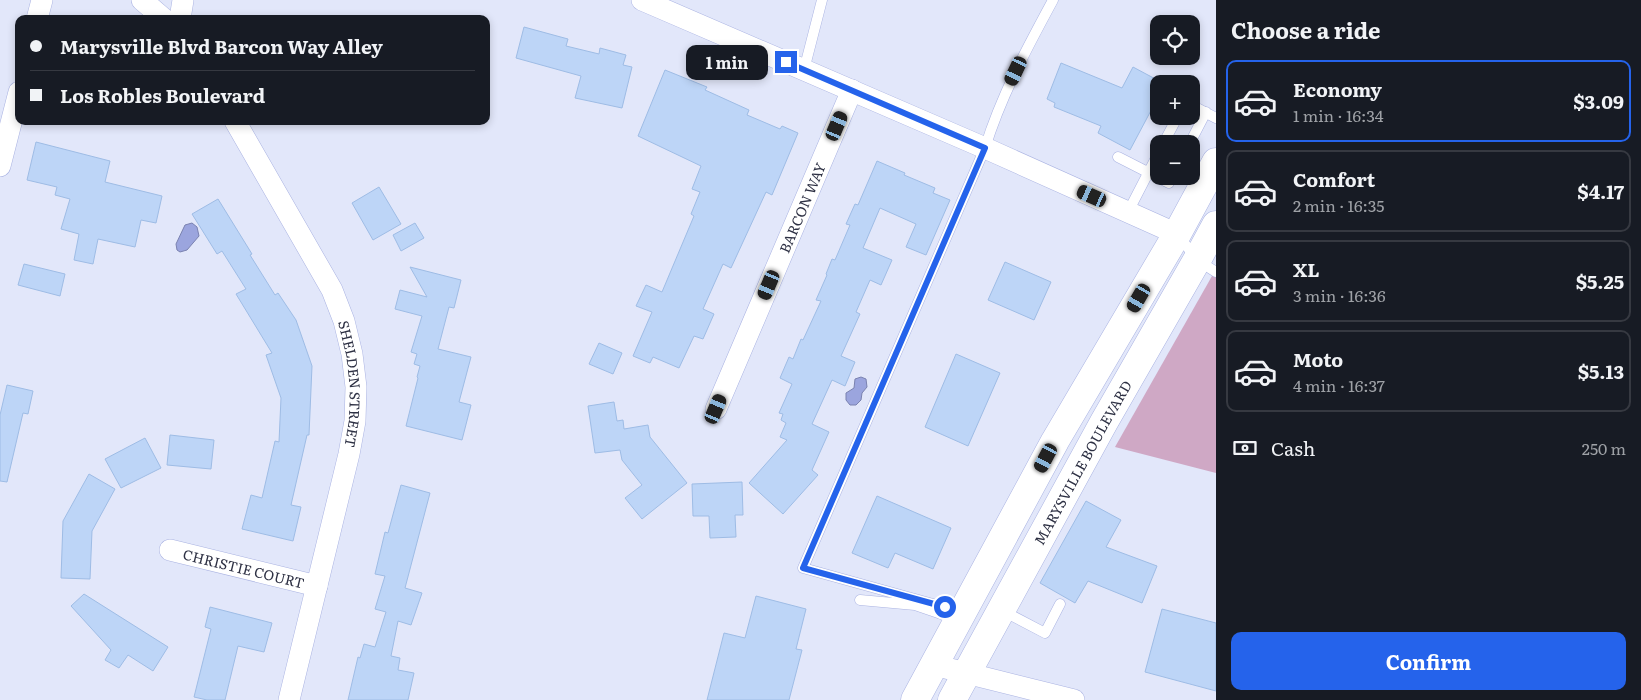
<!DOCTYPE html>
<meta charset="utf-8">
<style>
:root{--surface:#171b24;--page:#242831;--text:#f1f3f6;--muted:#9ea1a6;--line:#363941;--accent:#2563eb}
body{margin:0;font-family:Literata,serif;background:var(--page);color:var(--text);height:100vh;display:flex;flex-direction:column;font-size:19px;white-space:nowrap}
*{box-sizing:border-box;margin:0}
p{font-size:16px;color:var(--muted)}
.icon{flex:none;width:28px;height:28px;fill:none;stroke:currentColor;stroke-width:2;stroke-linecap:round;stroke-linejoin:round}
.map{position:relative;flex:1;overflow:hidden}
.details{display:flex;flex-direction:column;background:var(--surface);width:425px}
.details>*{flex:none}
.guide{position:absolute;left:15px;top:15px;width:475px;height:110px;border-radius:10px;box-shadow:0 2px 8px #0003;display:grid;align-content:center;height:110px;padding:0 15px;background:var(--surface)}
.buttons{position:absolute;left:1150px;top:15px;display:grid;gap:10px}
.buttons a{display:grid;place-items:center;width:50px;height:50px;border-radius:10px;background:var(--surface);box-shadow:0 2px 8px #0003;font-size:25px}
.end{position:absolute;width:22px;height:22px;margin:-11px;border:6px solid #2563eb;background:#fff;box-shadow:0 0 0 2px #fff}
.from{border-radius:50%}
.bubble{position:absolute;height:35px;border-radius:10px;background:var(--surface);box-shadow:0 2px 8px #0003;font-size:16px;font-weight:700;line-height:35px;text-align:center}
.car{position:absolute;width:15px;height:30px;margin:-15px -8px;border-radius:6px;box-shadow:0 0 4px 1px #0007;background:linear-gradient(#222 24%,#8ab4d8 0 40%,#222 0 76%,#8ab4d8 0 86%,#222 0)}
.guide b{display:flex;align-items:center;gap:18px;height:48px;font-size:19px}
.guide b+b{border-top:1px solid var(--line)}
.guide i{width:12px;height:12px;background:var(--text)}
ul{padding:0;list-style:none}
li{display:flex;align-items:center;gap:15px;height:82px;margin:0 10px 8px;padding:0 5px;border:2px solid var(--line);border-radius:10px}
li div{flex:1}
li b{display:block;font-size:19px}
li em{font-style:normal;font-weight:700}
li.selected{border-color:var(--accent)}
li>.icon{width:45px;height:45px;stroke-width:1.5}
h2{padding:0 15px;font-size:22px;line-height:60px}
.pay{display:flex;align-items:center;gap:12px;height:55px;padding:0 15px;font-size:19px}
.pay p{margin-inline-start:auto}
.button{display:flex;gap:10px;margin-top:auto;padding:10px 15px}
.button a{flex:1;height:58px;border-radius:10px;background:var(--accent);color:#fff;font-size:20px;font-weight:700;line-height:58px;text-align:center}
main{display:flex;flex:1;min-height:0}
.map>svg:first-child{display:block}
.green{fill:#cfa8c5}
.water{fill:#9ba5de;stroke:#7a82b0}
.building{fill:#bdd5f7;stroke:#9ebce5}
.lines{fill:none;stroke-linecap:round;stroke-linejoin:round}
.service-casing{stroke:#aab3e2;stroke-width:11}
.minor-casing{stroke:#aab3e2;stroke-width:22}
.secondary-casing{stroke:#aab3e2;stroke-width:29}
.service{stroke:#fff;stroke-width:10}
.minor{stroke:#fff;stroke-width:21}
.secondary{stroke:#fff;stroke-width:28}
.route{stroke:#2563eb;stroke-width:6}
.labels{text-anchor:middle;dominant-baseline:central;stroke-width:4;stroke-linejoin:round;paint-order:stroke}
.street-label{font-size:14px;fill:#2e3144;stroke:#fff}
</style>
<main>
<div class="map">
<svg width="1216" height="700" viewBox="0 0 1216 700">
<rect width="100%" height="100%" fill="#e2e7fa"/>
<path class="green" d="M1216,269v204l-101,-26z"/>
<path class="water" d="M192,223l5,4 2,9 -12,14 -7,2 -3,-2 -1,-6 9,-19z
M861,377l5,2 1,8 -5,6 -1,7 -5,5h-6l-4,-5v-7l8,-5 1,-9z"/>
<path class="building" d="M524,27l44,12 -2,7 33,8 1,-6 26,7 -3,10 9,2 -10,41 -47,-10 6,-22 -65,-18z
M1061,63l61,25 11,-21 28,15 -10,18 4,3 -25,47 -32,-17 3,-7 -47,-19 1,-4 -8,-4z
M665,70l42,17 -2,3 44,20 -2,5 33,14 2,-3 16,7 -26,62 -6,-3 -35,76 -8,-4 -20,45 11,5 -11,25 -9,-3 -15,32 -26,-11 -3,6 -17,-7 19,-44 -16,-6 10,-21 16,7 32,-76 -3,-2 9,-22 -8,-3 9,-23 -63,-30z
M36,142l74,19 -5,21 57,14 -6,27 -15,-3 -6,27 -37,-8 -5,25 -19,-4 5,-26 -18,-5 9,-30 -15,-4 2,-8 -30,-7z
M877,161l28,12 -1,2 31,13 -2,5 17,7 -24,55 -20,-8 10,-23 -36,-16 -17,40 29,12 -11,25 -11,-5 -14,32 4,2 -19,42 14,6 -10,24 -13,-6 -20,44 17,8 -17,38 6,5 -35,39 -34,-31 38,-43 -7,-3 6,-14 -5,-3 2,-6 -4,-1 13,-29 -12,-6 9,-21 4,2 8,-20 2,1 18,-39 -5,-1 11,-25 -1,-1 6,-15 3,1 15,-35 -4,-1 9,-20 3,1z
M379,187l22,37 -28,16 -21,-37z
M218,199l34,55 -2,1 25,40 3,-2 18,27 16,46 -3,69h-2l-16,70 10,2 -8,34 -51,-12 9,-34 11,3 13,-57 4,1 2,-44 -15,-43 6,-2 -36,-59 10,-5 -24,-38 -5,3 -25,-40z
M415,223l9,15 -23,13 -8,-16z
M1005,262l46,20 -17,38 -46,-20z
M24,264l41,10 -5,22 -42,-11z
M410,267l51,13 -7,28 -5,-1 -11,42 33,8 -12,45 12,3 -9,35 -56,-14 12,-48 -1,-1 3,-11 -6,-2 3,-10 -6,-2 11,-36 -27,-7 5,-19 27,7z
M599,343l23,10 -9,21 -24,-10z
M956,354l44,19 -32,73 -43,-19z
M7,385l26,6 -5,23 -5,-1 -16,69 -7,-1v-66z
M614,402l3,19 6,-1 1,9 24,-4 2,12 37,46 -45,36 -17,-21 17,-13 -20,-25 -2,-10 -25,3 -7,-47z
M170,435l44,5 -3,29 -44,-4z
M145,438l16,30 -40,20 -16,-29z
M89,474l26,15 -23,42 -2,48 -29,-1 2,-57z
M742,482l1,33h-8l1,22 -26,1 -1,-22h-16l-1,-32z
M401,485l29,8 -25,95 17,5 -11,32 -13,-4 -7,35 9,2 -2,12 16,3 -6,27h-60l10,-43 2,1 4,-14 11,3 11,-35 -11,-3 10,-33 -10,-2 10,-42 3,1z
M877,496l74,32 -18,41 -38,-16 -7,15 -36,-15z
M1086,501l35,19 -15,27 51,19 -15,37 -54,-22 -13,22 -35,-20z
M84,594l84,53 -15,24 -25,-16 -9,13 -14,-8 6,-10 -40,-44z
M756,596l50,13 -10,40 6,1 -13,50h-82l17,-67 21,5z
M210,607l62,16 -8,29 -26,-6 -13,54h-18l-13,-3 17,-68 -6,-2z
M1162,609l54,14v68l-71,-19z"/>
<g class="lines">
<g class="service-casing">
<path id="service" d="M804,70l18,-70
M1191,105l25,13
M1193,137l13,-25
M1163,144l15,-28
M1118,157l51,26 2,-5
M1128,212l31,-60
M1179,236l18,24 19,12
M860,600l55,5 41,14
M1003,611l42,22 15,-29
M962,612l-159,-44 182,-420c16,-52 42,-100 68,-148"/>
</g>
<g class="minor-casing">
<g id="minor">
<path d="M142,0l22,19"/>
<path d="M642,0l343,148 192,86"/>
<path d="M37,19l5,-19"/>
<path d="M180,19l3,-19"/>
<path id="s1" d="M235,121l97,169 12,31 8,33 4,33 -1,34 -6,33 -60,246"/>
<path d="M0,166l19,-74"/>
<path id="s2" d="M716,409l136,-319"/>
<path id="s3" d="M170,550l147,36"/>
<path d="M934,665l140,35"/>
</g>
</g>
<g class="secondary-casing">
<g id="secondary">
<path d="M915,700l140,-259 122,-207 39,-72"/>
<path id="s4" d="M952,700l152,-278 93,-162 19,-35"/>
</g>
</g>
<use href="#service" class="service"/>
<use href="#minor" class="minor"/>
<use href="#secondary" class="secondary"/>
</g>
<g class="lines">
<path class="route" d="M786,62l199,86 -182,420 142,39"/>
</g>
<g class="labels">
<g class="street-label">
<text stroke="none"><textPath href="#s2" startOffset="219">BARCON WAY</textPath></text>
<text stroke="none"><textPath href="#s1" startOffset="292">SHELDEN STREET</textPath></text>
<text stroke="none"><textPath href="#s4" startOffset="271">MARYSVILLE BOULEVARD</textPath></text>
<text stroke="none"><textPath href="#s3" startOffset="76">CHRISTIE COURT</textPath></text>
</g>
</g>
</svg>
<div class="buttons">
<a><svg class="icon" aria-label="locate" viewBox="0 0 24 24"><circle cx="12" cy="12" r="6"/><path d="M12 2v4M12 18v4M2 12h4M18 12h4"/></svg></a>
<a>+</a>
<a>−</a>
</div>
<i class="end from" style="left:945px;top:607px"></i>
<i class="end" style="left:786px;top:62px"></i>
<div class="bubble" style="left:686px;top:45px;width:82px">1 min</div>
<i class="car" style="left:1016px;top:71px;rotate:205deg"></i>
<i class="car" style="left:837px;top:126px;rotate:23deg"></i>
<i class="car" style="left:1092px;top:196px;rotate:294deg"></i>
<i class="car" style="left:769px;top:285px;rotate:203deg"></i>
<i class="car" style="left:1139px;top:298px;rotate:210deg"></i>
<i class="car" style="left:716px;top:409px;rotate:23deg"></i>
<i class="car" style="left:1046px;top:458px;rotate:208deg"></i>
<div class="guide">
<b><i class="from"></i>Marysville Blvd Barcon Way Alley</b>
<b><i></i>Los Robles Boulevard</b>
</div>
</div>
<section class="details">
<h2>Choose a ride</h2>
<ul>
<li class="selected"><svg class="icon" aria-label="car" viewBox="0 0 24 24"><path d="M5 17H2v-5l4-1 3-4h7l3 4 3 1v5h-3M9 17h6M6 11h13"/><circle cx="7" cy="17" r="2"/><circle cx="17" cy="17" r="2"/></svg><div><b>Economy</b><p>1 min · 16:34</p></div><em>$3.09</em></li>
<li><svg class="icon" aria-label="car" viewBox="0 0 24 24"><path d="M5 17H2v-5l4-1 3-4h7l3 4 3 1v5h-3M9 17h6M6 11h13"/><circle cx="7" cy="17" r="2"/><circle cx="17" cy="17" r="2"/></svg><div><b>Comfort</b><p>2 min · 16:35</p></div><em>$4.17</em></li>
<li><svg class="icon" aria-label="car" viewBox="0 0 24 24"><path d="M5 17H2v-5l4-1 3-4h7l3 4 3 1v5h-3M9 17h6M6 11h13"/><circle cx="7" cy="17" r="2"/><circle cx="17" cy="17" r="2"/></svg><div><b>XL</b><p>3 min · 16:36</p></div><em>$5.25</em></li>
<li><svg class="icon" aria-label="car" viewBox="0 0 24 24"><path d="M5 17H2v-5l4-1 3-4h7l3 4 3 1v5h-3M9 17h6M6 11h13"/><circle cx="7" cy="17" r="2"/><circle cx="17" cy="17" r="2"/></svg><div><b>Moto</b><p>4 min · 16:37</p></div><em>$5.13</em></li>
</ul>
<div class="pay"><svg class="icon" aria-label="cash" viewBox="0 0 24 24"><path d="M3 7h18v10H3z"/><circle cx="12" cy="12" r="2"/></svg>Cash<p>250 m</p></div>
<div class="button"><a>Confirm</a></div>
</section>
</main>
